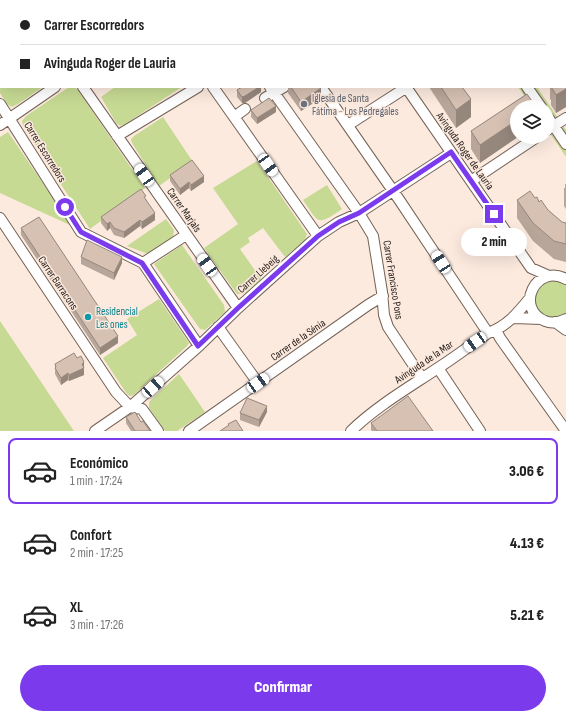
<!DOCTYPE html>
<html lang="es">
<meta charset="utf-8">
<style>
:root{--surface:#fff;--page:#f2f2f2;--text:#222;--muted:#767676;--line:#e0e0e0;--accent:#7c3aed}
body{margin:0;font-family:"Sofia Sans Condensed",sans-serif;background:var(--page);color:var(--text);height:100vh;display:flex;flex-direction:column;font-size:15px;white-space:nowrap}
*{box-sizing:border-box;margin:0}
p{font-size:13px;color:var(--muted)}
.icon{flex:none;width:22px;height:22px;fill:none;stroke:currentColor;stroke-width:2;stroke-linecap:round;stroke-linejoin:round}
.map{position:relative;height:431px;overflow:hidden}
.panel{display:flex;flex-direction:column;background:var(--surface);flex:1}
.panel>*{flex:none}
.hud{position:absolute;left:0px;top:0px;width:566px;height:88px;box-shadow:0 4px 16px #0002;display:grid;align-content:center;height:88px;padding:0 20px;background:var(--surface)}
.controls{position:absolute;left:510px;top:100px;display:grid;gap:8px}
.controls a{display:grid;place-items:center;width:44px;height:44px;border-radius:50%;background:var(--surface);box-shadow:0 4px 16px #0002;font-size:20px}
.end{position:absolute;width:18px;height:18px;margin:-9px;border:5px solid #7c3aed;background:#fff;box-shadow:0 0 0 2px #fff}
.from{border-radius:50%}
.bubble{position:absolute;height:28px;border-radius:14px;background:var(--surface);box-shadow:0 4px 16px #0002;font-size:13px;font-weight:800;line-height:28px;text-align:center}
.car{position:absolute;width:12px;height:24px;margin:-12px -6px;border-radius:5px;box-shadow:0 0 3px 1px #0007;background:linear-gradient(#fff 24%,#345 0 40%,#fff 0 76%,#345 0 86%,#fff 0)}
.hud b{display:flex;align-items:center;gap:14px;height:38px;font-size:15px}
.hud b+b{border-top:1px solid var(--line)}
.hud i{width:10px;height:10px;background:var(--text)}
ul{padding:7px 0 0;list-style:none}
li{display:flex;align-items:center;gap:12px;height:66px;margin:0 8px 6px;padding:0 12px;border:2px solid transparent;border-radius:8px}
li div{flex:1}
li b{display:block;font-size:15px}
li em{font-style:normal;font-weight:800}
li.selected{border-color:var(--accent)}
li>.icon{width:36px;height:36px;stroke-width:1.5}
.primary-button{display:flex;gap:8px;margin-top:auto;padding:8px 20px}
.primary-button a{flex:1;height:46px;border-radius:24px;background:var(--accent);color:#fff;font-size:16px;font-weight:800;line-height:46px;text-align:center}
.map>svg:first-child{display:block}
.green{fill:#c6da93}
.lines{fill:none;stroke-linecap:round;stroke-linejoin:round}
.street-casing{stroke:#756256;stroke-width:12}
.street{stroke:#fff;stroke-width:10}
.wall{fill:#b8a69a}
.shaded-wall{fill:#96877d}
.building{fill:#d6c1b3;stroke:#96877d}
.route{stroke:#7c3aed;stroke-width:5}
.worship-dot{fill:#6b7280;stroke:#fceadf;stroke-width:1.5}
.culture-dot{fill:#0f9aa8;stroke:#fceadf;stroke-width:1.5}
.labels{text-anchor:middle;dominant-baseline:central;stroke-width:3;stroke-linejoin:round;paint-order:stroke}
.worship-label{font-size:11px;fill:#5b616d;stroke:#fceadf;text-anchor:start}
.street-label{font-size:11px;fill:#221a15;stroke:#fceadf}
.culture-label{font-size:11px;fill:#0d838f;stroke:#fceadf;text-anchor:start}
</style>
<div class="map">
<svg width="566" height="431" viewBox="0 0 566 431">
<rect width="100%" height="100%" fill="#fceadf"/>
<path class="green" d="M20,0h127l1,1h-129z
M1,13v74h42l-25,17 -6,3 -5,-3 -7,-11z
M69,87h5l3,2 68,99 -55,41 -67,-103 -1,-5 4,-5z
M115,87h67l-57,37 -5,2 -4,-3 -15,-26z
M518,87h19l29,43v27l-19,-28v-22h-15z
M163,117l30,45 -34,24 -27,-43 -1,-4 3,-3z
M8,132l64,94 -72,-33v-56z
M257,161l50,73 -2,6 -20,17 -22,-29 -15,10 2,4 -10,7 21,30 -17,15h-7l-33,-46 34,-24 -25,-36z
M327,185l15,24c-26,18 -23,14 -39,-9z
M166,219l8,11 -1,8 -25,16 -21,-8z
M182,245l42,60 1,7 -20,18 -5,-1 -46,-65z
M542,279h24v40l-11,3 -24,-15z
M159,299l30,44 -2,3 -53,49 -4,1 -3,-2 -24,-36 34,-23 -10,-16z
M0,321l74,110h-74z
M179,374l26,38 -28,19h-12l-16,-23v-6z"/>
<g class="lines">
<g class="street-casing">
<path id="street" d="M154,0v1
M210,0v1
M260,0l1,1
M346,0l1,1
M467,0v1
M7,1l1,-1
M182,1l2,-1
M527,1l2,-1
M83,87l155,221
M213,87l105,149
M270,87l89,126 14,23 9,56 2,23 4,12 34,51
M321,87l77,111 90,135
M406,87l125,181 18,8
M527,87l14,20
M265,98l19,-11
M0,104l81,128 62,31 56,83
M547,116l19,28
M234,117l11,-8
M0,125l55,-38
M348,125l59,-38
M547,130l19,-12
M117,136l81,-49
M471,181l66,-44
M0,218l116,174 14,15 12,2 16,22
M143,263l43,-28
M566,279c-30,-16 -52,29 -21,42 7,3 15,1 21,-2
M514,318l27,1
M555,322l11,8
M218,327l40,56
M496,330l4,8 66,93
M438,368l42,63
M95,431l35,-24 69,-61 39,-38 80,-72 21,-14 20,-9 92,-60
M189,431l179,-126 15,-9
M351,431c26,-25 57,-43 87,-63 17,-11 33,-23 50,-35 19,-7 29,-19 42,-35"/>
</g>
<use href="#street" class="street"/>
</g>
<path class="wall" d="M563,0h3v10l-1,-2v-7h-2z
M566,66v41l-10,6 -5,-8v-5l-1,-1v-12h15z
M261,87v5l-16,11h-3l-5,-6v-7z
M288,87h32l1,11 -20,13 -13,-18z
M429,87h33l9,30 -15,11z
M527,94l-47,69 -9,-14v-18z
M251,110l25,2 -19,12 -6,-7z
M170,175l34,7 -13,9 -2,-3 -9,7 -10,-14z
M565,184h1v25l-2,-3v-18h1z
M535,198l13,12 14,12 4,1v39l-12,-3 -21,-18 -16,-23v-18z
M146,199l9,21 -13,9 -2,-3 -16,12 -10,-3 -4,-7 -3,3 -6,-8v-6z
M21,228l97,115 -18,12 -79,-120z
M81,257l41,6 -8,17 -33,-16z
M55,364l29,11 -15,6 -1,-1 -7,5 -6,-11z
M267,412l-8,15 -19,-7v-7z
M126,417l15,5 9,9h-19l-5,-8z
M371,423l62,8h-61l-1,-1z"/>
<path class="shaded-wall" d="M259,87h2v5l-16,11h-3v-6z
M321,88v10l-20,13v-9z
M566,89v18l-10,6v-18z
M471,99v18l-15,11v-18z
M276,106v6l-19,12v-6z
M517,120v17h1l-38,26v-18z
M204,176v6l-13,9v-6z
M189,182v6l-9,7v-6z
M155,213v7l-13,9v-7z
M140,220v6l-16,12v-6z
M110,222v6l-3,3v-7z
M122,257v6l-8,17v-7z
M118,336v7l-18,12v-7z
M84,362v13l-15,6v-6l13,-11z
M68,373v7l-7,5v-7z
M267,406v6l-8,15v-7z"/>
<path class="building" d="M566,66v23l-10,6 -5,-8h14v-20z
M242,87h17l-14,9 -3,1 -5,-7z
M291,87h29l1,1 -20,14z
M441,87h21l9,12 -15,11z
M527,94l9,13h-19v13l-37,25 -9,-14z
M269,98l7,8 -19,12 -6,-8z
M192,160l12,16 -13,9 -2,-3 -9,7 -10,-14z
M141,189l5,7 -2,1 11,16 -13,9 -2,-2 -16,12 -10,-4 -4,-6 -3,2 -6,-7z
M530,191l5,7 2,-1 2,5 2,-2 7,10 14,12 4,1v21l-12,-3 -21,-18 -16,-23z
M39,217l79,119 -18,12 -79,-120z
M87,240l35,17 -8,16 -33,-16z
M74,353l3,5 4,-2 3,6 -2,2 2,4 -15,7 -1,-2 -7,5 -6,-10 1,-1 -1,-3z
M408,396l25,35h-56l-6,-8z
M247,398l20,8 -8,14 -19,-7z
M135,412l6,10 2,-1 7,10h-15l-9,-14z
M236,420l7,11h-23l9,-6 -1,-1z"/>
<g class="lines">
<path class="route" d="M65,207l16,25 61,31 56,83 40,-38 80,-72 21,-14 20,-9 92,-61 43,62"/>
</g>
<circle class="worship-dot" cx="304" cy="104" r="4"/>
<circle class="culture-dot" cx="88" cy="317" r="4"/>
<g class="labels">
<g class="worship-label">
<text x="312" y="98">Iglesia de Santa<tspan x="312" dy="13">Fátima - Los Pedregales</tspan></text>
</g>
<g class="street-label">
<text transform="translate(465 151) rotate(55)">Avinguda Roger de Lauria</text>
<text transform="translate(45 152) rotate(58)">Carrer Escorredors</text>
<text transform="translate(184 210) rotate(55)">Carrer Marjals</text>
<text transform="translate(258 274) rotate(-42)">Carrer Llebeig</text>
<text transform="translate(393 280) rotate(81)">Carrer Francisco Pons</text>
<text transform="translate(58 283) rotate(56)">Carrer Barracons</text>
<text transform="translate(298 340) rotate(-35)">Carrer de la Sénia</text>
<text transform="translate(424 362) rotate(-34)">Avinguda de la Mar</text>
</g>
<g class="culture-label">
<text x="96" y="311">Residencial<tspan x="96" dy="13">Les ones</tspan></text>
</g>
</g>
</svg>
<div class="controls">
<a><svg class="icon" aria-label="layers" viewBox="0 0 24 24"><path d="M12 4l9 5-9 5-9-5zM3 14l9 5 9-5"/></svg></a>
</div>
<i class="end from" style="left:65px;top:207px"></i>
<i class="end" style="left:494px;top:214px"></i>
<div class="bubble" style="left:461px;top:228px;width:66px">2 min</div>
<i class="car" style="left:268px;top:165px;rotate:145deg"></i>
<i class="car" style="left:144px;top:175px;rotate:325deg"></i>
<i class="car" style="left:441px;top:262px;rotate:327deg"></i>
<i class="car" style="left:207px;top:265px;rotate:325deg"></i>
<i class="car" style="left:475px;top:342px;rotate:236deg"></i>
<i class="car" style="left:258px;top:383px;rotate:55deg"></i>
<i class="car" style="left:153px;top:387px;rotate:48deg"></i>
<div class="hud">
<b><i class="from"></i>Carrer Escorredors</b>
<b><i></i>Avinguda Roger de Lauria</b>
</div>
</div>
<section class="panel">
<ul>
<li class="selected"><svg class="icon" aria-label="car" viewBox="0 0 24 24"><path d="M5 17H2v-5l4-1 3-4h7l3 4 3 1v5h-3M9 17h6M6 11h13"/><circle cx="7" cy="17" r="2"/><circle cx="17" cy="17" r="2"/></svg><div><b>Económico</b><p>1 min · 17:24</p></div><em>3.06 €</em></li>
<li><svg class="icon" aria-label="car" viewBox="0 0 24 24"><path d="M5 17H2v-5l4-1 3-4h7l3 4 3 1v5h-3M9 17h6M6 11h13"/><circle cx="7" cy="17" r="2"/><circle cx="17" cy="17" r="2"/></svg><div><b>Confort</b><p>2 min · 17:25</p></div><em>4.13 €</em></li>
<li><svg class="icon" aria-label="car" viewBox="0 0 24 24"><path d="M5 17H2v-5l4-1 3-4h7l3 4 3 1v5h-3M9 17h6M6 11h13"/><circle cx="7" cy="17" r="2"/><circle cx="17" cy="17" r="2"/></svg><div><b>XL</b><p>3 min · 17:26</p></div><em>5.21 €</em></li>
</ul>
<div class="primary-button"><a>Confirmar</a></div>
</section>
